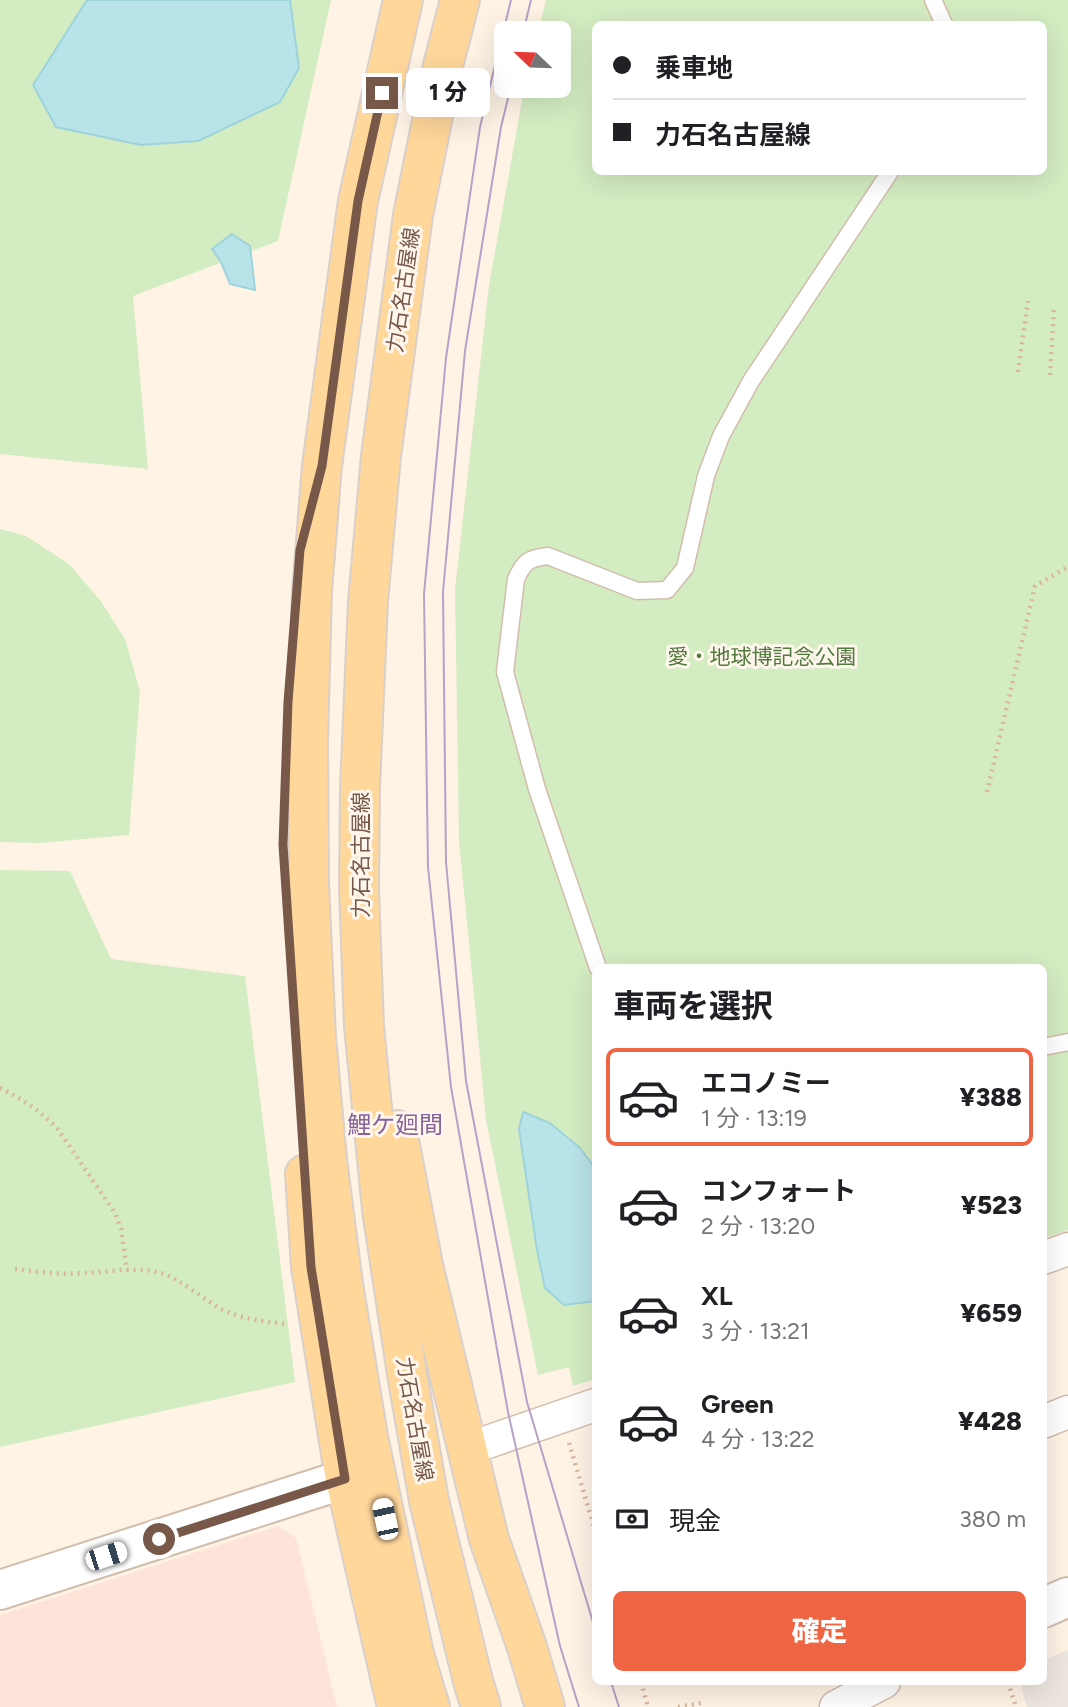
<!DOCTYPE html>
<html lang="ja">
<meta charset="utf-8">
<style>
:root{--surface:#fff;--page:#f2f2f2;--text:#202124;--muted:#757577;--line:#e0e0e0;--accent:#ef6543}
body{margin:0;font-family:Figtree,"Noto Sans JP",sans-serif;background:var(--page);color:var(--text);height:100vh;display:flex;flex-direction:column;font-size:26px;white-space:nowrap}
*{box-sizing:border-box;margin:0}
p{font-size:23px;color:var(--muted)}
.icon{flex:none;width:38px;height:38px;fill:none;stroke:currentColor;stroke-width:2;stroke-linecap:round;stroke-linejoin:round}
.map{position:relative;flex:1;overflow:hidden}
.sheet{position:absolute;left:592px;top:964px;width:455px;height:721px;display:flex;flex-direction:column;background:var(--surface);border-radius:10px;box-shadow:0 7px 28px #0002}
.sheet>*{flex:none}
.guide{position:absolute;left:592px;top:21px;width:455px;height:154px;border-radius:10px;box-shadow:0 7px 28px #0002;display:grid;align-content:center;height:154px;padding:0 21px;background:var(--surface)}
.needle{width:46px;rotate:293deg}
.tools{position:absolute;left:494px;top:21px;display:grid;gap:14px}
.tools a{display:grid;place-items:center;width:77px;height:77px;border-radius:10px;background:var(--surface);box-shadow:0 7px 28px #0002;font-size:35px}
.end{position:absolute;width:32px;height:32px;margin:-16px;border:9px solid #785848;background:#fff;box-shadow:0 0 0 4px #fff}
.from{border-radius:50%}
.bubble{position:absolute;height:49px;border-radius:10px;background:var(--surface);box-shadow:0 7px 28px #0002;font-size:23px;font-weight:800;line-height:49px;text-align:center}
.car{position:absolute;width:21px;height:42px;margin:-21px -10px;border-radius:9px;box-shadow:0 0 5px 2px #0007;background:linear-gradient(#fff 24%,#345 0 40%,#fff 0 76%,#345 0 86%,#fff 0)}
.guide b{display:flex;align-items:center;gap:24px;height:66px;font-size:26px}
.guide b+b{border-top:2px solid var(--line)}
.guide i{width:18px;height:18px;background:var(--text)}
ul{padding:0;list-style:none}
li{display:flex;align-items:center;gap:21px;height:98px;margin:0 14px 10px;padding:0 7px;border:4px solid transparent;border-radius:10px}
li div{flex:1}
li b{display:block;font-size:26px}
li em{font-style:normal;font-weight:800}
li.selected{border-color:var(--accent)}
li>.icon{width:63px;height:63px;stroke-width:1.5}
h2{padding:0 21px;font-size:32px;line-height:84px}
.pay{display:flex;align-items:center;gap:18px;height:77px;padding:0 21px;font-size:26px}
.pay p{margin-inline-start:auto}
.button{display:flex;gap:14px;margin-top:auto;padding:14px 21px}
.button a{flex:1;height:80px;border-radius:10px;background:var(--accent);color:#fff;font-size:28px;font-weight:800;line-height:80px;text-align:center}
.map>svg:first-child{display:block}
.commercial{fill:#fee3d8}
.industrial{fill:#ede6df}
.green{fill:#d4ecc2;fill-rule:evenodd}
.water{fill:#b8e3e9;stroke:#9dd3db;stroke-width:2}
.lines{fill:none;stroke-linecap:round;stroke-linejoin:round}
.service-casing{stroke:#d2bdad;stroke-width:19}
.minor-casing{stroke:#d2bdad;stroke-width:35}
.tertiary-casing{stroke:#d2bdad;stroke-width:42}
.primary-casing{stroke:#d9d0cc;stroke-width:42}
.path{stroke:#dab49d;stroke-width:4.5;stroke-dasharray:2 5;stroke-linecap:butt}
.service{stroke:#fff;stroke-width:16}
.minor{stroke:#fff;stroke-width:32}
.tertiary{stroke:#fff;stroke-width:38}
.primary{stroke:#ffd79b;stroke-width:38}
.tram{stroke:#b6a2c8;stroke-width:2}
.route{stroke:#785848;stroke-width:9}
.labels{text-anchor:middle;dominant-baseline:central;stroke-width:6;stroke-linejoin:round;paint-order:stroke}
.street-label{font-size:21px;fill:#785848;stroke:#fff7ed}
.park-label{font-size:21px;fill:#50793c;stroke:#fff7ed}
.quarter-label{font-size:24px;fill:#88639c;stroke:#fff7ed}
</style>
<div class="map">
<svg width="1068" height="1707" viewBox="0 0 1068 1707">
<rect width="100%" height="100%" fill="#fef3e5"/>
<path class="commercial" d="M278,1526l18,12 41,169h-337v-92z"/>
<path class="industrial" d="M1068,1650v57h-41l-7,-25h23v-22z"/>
<path class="green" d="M0,0h331l-53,241 -145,55 15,173 -148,-15z
M546,0h522v1230l-25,8v-270h-448v411l-22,7 -4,-19 -31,8 -52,-255 -27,-280 -4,-250 34,-305 34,-190 2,-9h33v-53h-20zM595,24h448v148h-448z
M0,529l26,7 43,28 31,36 25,39 15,52 -11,144 -90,8 -39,-1z
M0,870l70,1 41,88 134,17 50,406 -295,65z"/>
<path class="water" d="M87,0h203l9,68 -19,34 -82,39 -57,4 -85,-18 -23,-42z
M232,234l18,12 5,44 -25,-6 -9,-22 -9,-13z
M523,1112l27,11 30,25 15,20v133l-31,4 -19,-17 -8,-38 -18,-121z"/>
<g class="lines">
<g class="service-casing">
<path id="service" d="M933,0l11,24
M598,968l-61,-179 -32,-117 11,-93c8,-17 12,-21 32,-23l89,35 30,-1 18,-22 21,-92 15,-40 30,-55 139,-209
M1043,1047l25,-5"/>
</g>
<g class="minor-casing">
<path id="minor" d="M1043,1258l25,-9
M1043,1422l25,-10
M467,1449l128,-44
M836,1707l48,-25"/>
</g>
<g class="tertiary-casing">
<path id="tertiary" d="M0,1590l345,-111
M1043,1608l25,-11"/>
</g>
<g class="primary-casing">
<path id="primary" d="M403,0l-45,201 -36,265 -10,125 -4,150 1,142 7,154 11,123 16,124 25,153 46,217 16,53
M460,0l-17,66 -30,149 -32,241 -13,146 -8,186 -1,101 5,137 18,184 25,164 22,127 44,180 8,26
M397,1130l26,135 66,274 38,108 18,60
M305,1174l6,93 34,212 52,228"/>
</g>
<path class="path" d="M1018,372l10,-71
M1050,375l4,-67
M987,792l48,-206 33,-19
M0,1088c21,10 40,23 57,40l58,85 6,16 6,41
M15,1269c23,3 46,6 70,4 25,-1 52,-7 76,0 18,5 42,26 60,36 21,10 40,12 63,15
M569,1443l26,87
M641,1682l7,25
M1008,1682l8,25
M678,1707l23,-4"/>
<use href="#service" class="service"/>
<use href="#minor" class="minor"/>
<use href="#tertiary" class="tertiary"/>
<use href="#primary" class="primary"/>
<path class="tram" d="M511,0l-31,127 -34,231 -22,236 4,273 23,220 57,325 52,234 19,61
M523,33l8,-33
M511,86l-10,41 -36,224 -22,241 3,270 20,219 61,321 68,227
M611,1682l8,25"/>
</g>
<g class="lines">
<path class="route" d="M159,1539l186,-60 -34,-212 -28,-422 5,-143 12,-152 22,-84 36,-265 24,-108"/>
</g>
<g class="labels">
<g class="street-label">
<text transform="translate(403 290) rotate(-82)">力石名古屋線</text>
<text transform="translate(360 855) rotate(-90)">力石名古屋線</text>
<text transform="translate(415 1419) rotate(80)">力石名古屋線</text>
</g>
<g class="park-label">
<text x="762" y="656">愛・地球博記念公園</text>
</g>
<g class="quarter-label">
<text x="395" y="1124">鯉ケ廻間</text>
</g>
</g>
</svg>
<div class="tools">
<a><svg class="needle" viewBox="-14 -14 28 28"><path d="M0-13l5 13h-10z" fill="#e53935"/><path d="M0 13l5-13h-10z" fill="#757577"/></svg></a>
</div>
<i class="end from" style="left:159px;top:1539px"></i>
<i class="end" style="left:382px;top:93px"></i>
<div class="bubble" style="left:406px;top:68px;width:84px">1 分</div>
<i class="car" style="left:385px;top:1519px;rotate:348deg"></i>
<i class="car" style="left:106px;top:1556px;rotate:72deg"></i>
<div class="guide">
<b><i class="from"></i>乗車地</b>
<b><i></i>力石名古屋線</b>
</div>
<section class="sheet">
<h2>車両を選択</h2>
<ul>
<li class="selected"><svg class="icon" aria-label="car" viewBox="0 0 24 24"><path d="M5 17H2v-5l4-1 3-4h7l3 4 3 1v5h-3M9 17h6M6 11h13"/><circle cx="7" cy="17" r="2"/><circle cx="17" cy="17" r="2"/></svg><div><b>エコノミー</b><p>1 分 · 13:19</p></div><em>¥388</em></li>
<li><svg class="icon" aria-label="car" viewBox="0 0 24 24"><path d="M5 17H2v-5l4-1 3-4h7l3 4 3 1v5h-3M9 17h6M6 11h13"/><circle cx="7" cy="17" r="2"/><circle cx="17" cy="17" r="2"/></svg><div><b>コンフォート</b><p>2 分 · 13:20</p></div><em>¥523</em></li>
<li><svg class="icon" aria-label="car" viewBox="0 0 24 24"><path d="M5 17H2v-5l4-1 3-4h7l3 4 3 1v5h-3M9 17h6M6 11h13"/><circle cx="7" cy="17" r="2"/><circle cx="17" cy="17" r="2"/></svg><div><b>XL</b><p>3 分 · 13:21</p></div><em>¥659</em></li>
<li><svg class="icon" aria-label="car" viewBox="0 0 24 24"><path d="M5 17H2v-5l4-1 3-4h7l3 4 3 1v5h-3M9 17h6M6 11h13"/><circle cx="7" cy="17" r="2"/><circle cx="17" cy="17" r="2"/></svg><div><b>Green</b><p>4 分 · 13:22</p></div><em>¥428</em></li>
</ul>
<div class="pay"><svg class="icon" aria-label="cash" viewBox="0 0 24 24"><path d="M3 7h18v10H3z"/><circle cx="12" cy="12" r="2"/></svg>現金<p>380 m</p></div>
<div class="button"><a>確定</a></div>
</section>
</div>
